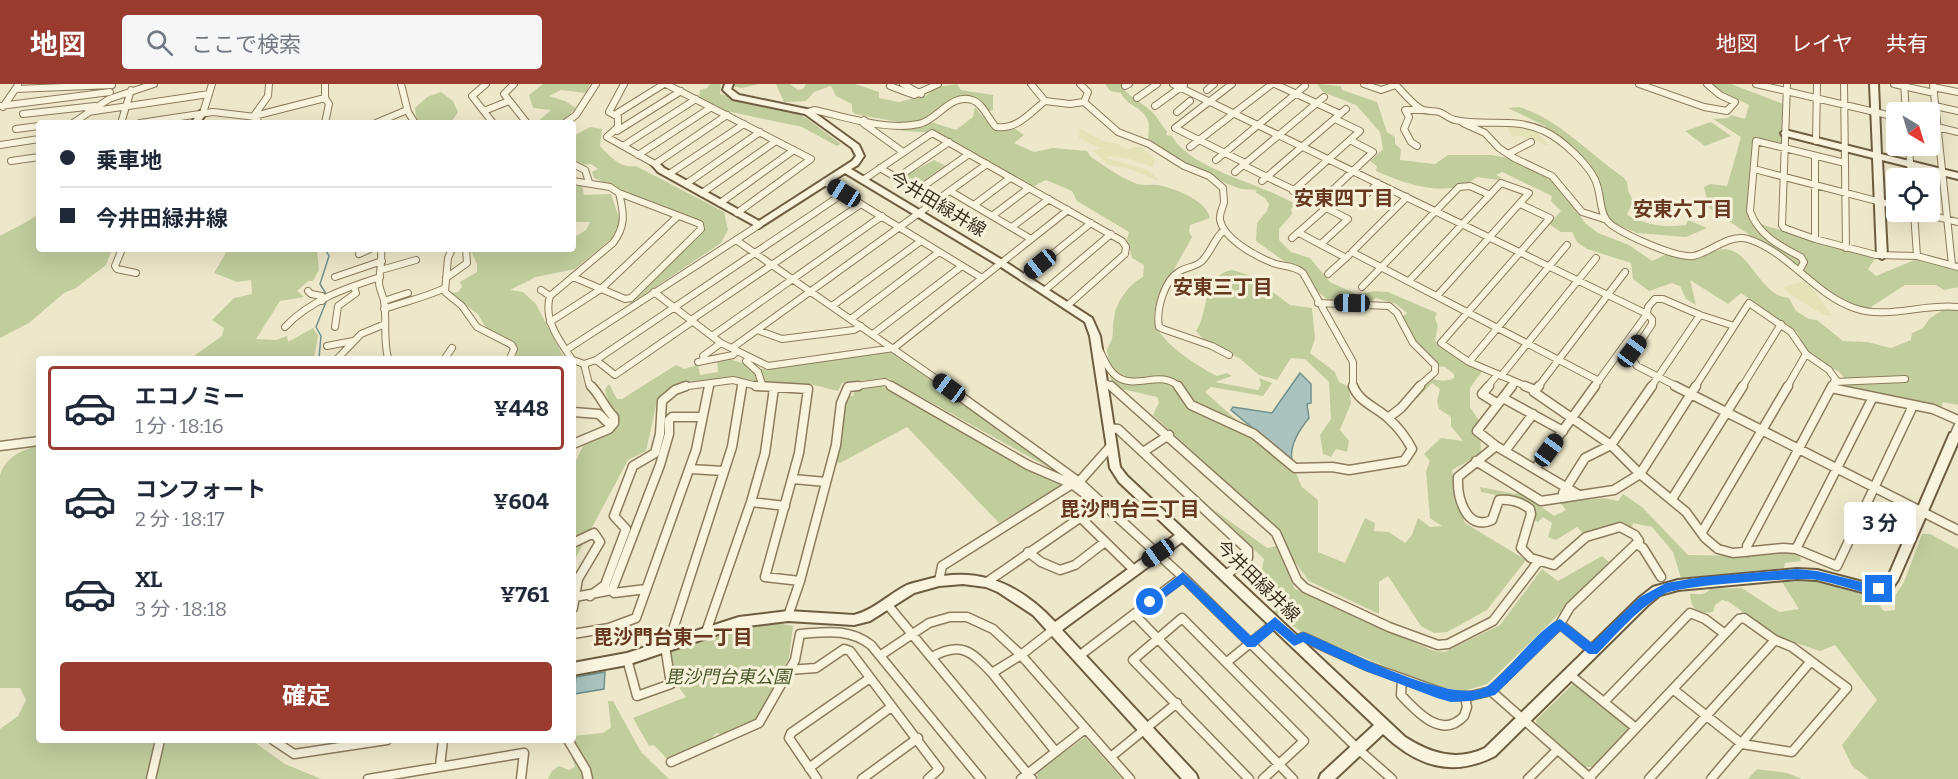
<!DOCTYPE html>
<html lang="ja">
<meta charset="utf-8">
<style>
:root{--surface:#fff;--page:#f6f6f7;--text:#1f2937;--muted:#747a83;--line:#e0e1e3;--accent:#993c2f}
body{margin:0;font-family:Bitter,"Noto Sans JP",serif;background:var(--page);color:var(--text);height:100vh;display:flex;flex-direction:column;font-size:22px;white-space:nowrap}
*{box-sizing:border-box;margin:0}
p{font-size:20px;color:var(--muted)}
.icon{flex:none;width:33px;height:33px;fill:none;stroke:currentColor;stroke-width:2;stroke-linecap:round;stroke-linejoin:round}
.map{position:relative;flex:1;overflow:hidden}
.drawer{position:absolute;left:36px;top:272px;width:540px;height:387px;display:flex;flex-direction:column;background:var(--surface);border-radius:6px;box-shadow:0 6px 24px #0002}
.drawer>*{flex:none}
.banner{position:absolute;left:36px;top:36px;width:540px;height:132px;border-radius:6px;box-shadow:0 6px 24px #0002;display:grid;align-content:center;height:132px;padding:0 24px;background:var(--surface)}
.needle{width:39px;rotate:142deg}
.tools{position:absolute;left:1886px;top:18px;display:grid;gap:12px}
.tools a{display:grid;place-items:center;width:54px;height:54px;border-radius:6px;background:var(--surface);box-shadow:0 6px 24px #0002;font-size:30px}
.end{position:absolute;width:27px;height:27px;margin:-14px;border:8px solid #1a73e8;background:#fff;box-shadow:0 0 0 3px #fff}
.from{border-radius:50%}
.bubble{position:absolute;height:42px;border-radius:6px;background:var(--surface);box-shadow:0 6px 24px #0002;font-size:20px;font-weight:700;line-height:42px;text-align:center}
.car{position:absolute;width:18px;height:36px;margin:-18px -9px;border-radius:8px;box-shadow:0 0 4px 2px #0007;background:linear-gradient(#222 24%,#8ab4d8 0 40%,#222 0 76%,#8ab4d8 0 86%,#222 0)}
.banner b{display:flex;align-items:center;gap:21px;height:57px;font-size:22px}
.banner b+b{border-top:2px solid var(--line)}
.banner i{width:15px;height:15px;background:var(--text)}
ul{padding:10px 0 0;list-style:none}
li{display:flex;align-items:center;gap:18px;height:84px;margin:0 12px 9px;padding:0 12px;border:3px solid transparent;border-radius:6px}
li div{flex:1}
li b{display:block;font-size:22px}
li em{font-style:normal;font-weight:700}
li.on{border-color:var(--accent)}
li>.icon{width:54px;height:54px;stroke-width:1.5}
.cta{display:flex;gap:12px;margin-top:auto;padding:12px 24px}
.cta a{flex:1;height:69px;border-radius:6px;background:var(--accent);color:#fff;font-size:24px;font-weight:700;line-height:69px;text-align:center}
header{display:flex;align-items:center;gap:36px;box-sizing:border-box;height:84px;padding:0 30px;background:var(--accent);color:#fff}
header strong{font-size:28px}
nav{display:flex;gap:33px;margin-inline-start:auto;font-size:21px}
.search{width:420px;height:54px;background:var(--page);display:flex;align-items:center;gap:15px;box-sizing:border-box;padding:0 21px;border-radius:6px;color:var(--muted);font-size:22px}
.map>svg:first-child{display:block}
.farmland{fill:#e4e2b7}
.green{fill:#c1cd9d}
.water{fill:#aac3bf;stroke:#70918d;stroke-width:1.5}
.lines{fill:none;stroke-linecap:round;stroke-linejoin:round}
.stream{stroke:#70918d;stroke-width:1.5}
.street-far1-casing{stroke:#8b7c5e;stroke-width:8}
.street-casing{stroke:#8b7c5e;stroke-width:11}
.secondary-casing{stroke:#6d5d41;stroke-width:4}
.street-far1{stroke:#f9f4dd;stroke-width:6}
.street{stroke:#f9f4dd;stroke-width:8}
.secondary{fill:#f9f4dd;fill-rule:evenodd}
.route{fill:#1a73e8}
.labels{text-anchor:middle;dominant-baseline:central;stroke-width:6;stroke-linejoin:round;paint-order:stroke}
.street-label{font-size:18px;fill:#3c3121;stroke:#f6f1d9}
.park-label{font-size:18px;font-style:italic;fill:#465828;stroke:#f6f1d9}
.neighbourhood-label{font-size:20px;font-weight:bold;fill:#683921;stroke:#f6f1d9}
</style>
<header>
<strong>地図</strong>
<div class="search"><svg class="icon" aria-label="search" viewBox="0 0 24 24"><circle cx="10" cy="10" r="6"/><path d="M15 15l6 6"/></svg>ここで検索</div>
<nav><a>地図</a><a>レイヤ</a><a>共有</a></nav>
</header>
<div class="map">
<svg width="1958" height="695" viewBox="0 0 1958 695">
<rect width="100%" height="100%" fill="#eee8ca"/>
<path class="farmland" d="M1506,40l29,5 14,17 -29,-10 -8,1z
M1079,44l24,13 16,3 2,4 11,1 1,-2h8l14,12 -2,8 -24,-8 -20,-3 -2,2 41,12 12,11 -30,-12 -22,-4 -16,-15 9,-1 -22,-11z
M1804,197l7,6 22,29 -9,-1 -34,-21 -7,-7z"/>
<path class="green" d="M543,0h47l-4,9 -25,-3 -12,6 16,5 11,7 -15,15h-25l15,-13 -18,-2 -4,-13z
M710,0h49l-17,4 -21,-4 -1,10 76,19 10,5 35,26 -4,2 -35,-19 -85,-18 -18,-10 1,-9 7,-2z
M776,0h14l8,6 5,-1 3,-5h49l24,8v6l20,4 28,-7 10,-8 20,-3 4,6 32,5v15l-6,2 -10,-14 -22,-1 -24,21 -22,6 -54,-10 -3,-3v-7l-16,-8 -5,-10 -17,6 -8,9 -22,1z
M1105,0h16c6,13 20,17 30,27 7,6 10,14 16,20l-1,4 6,1c19,34 89,47 123,68l-4,5 1,5 -13,15v11l12,12 19,6 20,24 28,13 16,-4 14,1 49,21 -2,5 3,8 -3,15 48,29 -13,18v19l10,15 1,32 -29,16 4,25 9,28 61,37 -39,50 -40,22 -13,1 -13,-7 -33,-50 -9,6v32l-70,-33 -18,-24 -13,-27 -125,-115 6,-13 -2,-5 -35,-8 -11,-9 -4,-31c9,-14 4,-16 7,-31 2,-16 15,-34 29,-41l1,-12 -12,-7 -5,-18 2,-8 -52,-31 -5,-10 -26,-11 -14,7 -93,-54 -35,-2 -36,-8 49,4 14,-5 25,8 17,-13 2,-10c11,15 21,23 39,21l10,7 -10,8 20,9 19,-4 34,3 4,6c14,9 28,20 44,26 8,4 18,0 27,3 16,4 45,15 48,32l-20,7 -1,7 3,5c-9,18 -38,63 -38,81 0,21 46,50 63,58l10,-3 5,3 -17,6 43,8 3,-5 -2,-7 13,5 -9,13 -52,-9 -6,5 91,81 6,14 16,13v52l27,11 20,-45 10,5 -1,8 15,1 16,11 7,-8 6,-17 12,9 12,-1 -12,-8 -4,-47 4,-10 -6,-7 17,-16 22,3 -12,-15v-9l-12,-8 -2,-8 3,-12 -8,-6 -15,15 -3,-1 16,-19c10,3 15,4 24,0v-4l-9,-7 -7,-1 -23,-23 -13,-26 5,-4 -11,-9 -20,-6 -7,4h-39l-23,-20 -1,-5 -50,-36 1,-18 10,-12 2,-7 -4,-6 -10,-6 2,-2 -16,-1 -16,-6 -11,-7 -33,-15 -33,-20c0,-6 2,-15 0,-20 -4,-13 -22,-16 -27,-28l-11,-2z
M1317,0l24,2 1,4 35,12 10,30 8,5v7l6,5 -1,11 35,4 13,-9h44l20,4 37,19 16,14 20,31 13,10 31,12 23,16 17,-8 32,5c42,-28 48,19 75,36 4,3 9,3 13,4l7,13 13,8 8,1 26,21 24,1 24,6 20,-8 1,-7 11,-5 6,-9 18,-12 11,3v95l-15,-3 -2,6 -100,-21 3,-10 -6,-6 -7,-3 -24,-16 -10,-20 -56,-39 -13,11 -38,-24 6,25 -10,-6 -6,-13 -8,-3 -23,8 -16,-12 -2,-16 -44,-14 -10,-7 -5,-10h-11l-12,-8 12,-13 -10,-10 1,-5 -50,-24 -6,3 6,3 -3,2 -22,-3c-29,23 -71,7 -101,-6l1,-5 -7,-5 13,-12 -3,-17 -24,-27 -33,-13z
M1712,0h19l52,20 -1,41 -29,-6 -4,82 127,36 -8,12 8,7 41,-17 41,10v18l-14,3 -8,-5h-31l-34,22 -11,1 -32,-15 -31,-27 -88,-58 -5,-21 6,-3 17,2 14,-49 -28,-18 15,-1 3,-3 14,4 4,-14 -31,-15z
M441,8l12,9 5,11 -6,9 12,-1 9,3h-56l-2,-15 12,-11z
M1519,23c40,12 71,47 104,70l4,5 1,8 5,11 -6,14c20,10 37,13 59,10l2,-5 19,8 -21,9 -49,-4 -22,-9 -11,-12 -2,-24 -5,-11 -12,-16 -40,-32v-3l-37,-18z
M1711,38l20,14 -26,10 -20,-15z
M590,43l12,2 -2,17c10,10 20,23 36,20l88,46 4,18 -7,13 -94,63 77,-76 -1,-6 -109,-46 -2,-6 6,-3 -7,-5 -8,1 -10,-4v-25z
M934,76l14,7 -29,20 -16,-10z
M582,101l2,10 27,-1 9,27 -9,18 -36,30 -39,8 -26,13 13,2 13,12 28,54h-48v-12l-30,-18 -8,-14 -29,-21 9,-1 4,-5 -2,-5 17,-10v-8l-7,-15h103v-11l13,-8 4,-8h-17v-35z
M39,129v36h73l-6,16 -30,23 -12,5 -35,30 -29,15v-102c14,-9 27,-12 39,-23z
M228,165h89l2,21 -6,11h-5l-11,10 7,6 -24,4 -24,38 20,1 11,-4 1,6 25,-14 5,8 -4,22h-123l31,-22 2,-8 -12,-8 22,-22 18,-4 -1,-14 -14,2 -23,-9z
M1232,186l20,6 38,29 22,3 3,31 -5,14 25,19 4,10 10,5 2,16 -11,27 9,11 -2,11 -11,-3 -5,8 -8,-3 -3,-19 11,-16 -2,-37 -24,-23 -14,-1 -14,22 -18,-5 -20,-17 -32,-15 -11,-12c13,-19 6,-56 36,-61z
M893,268l169,123 -175,-97 -45,5 -4,8 -28,-7h-43l-33,-8 -56,8 -21,17 -11,50 -18,9 -55,103v-96l10,-21 28,-14 8,-10 -1,-7 -9,-11 -4,-14 4,-6 8,15h5l54,-34 8,4 14,-4 2,10 18,-3 -1,-11 12,-2 32,10z
M879,300l147,83 34,14 2,4 -63,38 -92,-96 -67,36 -6,-1v-9l6,-6 3,-51h10l2,-8z
M39,362v294h212l34,24 36,15h-321v-50l18,-13 8,-16 -6,-12h-20v-213c5,-17 22,-26 39,-29z
M1480,403l35,7 6,-2 33,24 12,-6 -6,-8 44,-4 14,3 5,-7 19,13 46,48 63,1 32,-6 16,4 2,7 -16,2 -1,5 -103,10 -8,-26 -21,-25 -19,-4 -1,5 -10,-3 -39,8 -6,-6 -21,13 -8,-3 4,-14 -9,-6 -5,5 -4,-2v-7l-13,-13 -40,-8z
M1213,425l54,39 9,-2 19,43 139,62 11,1 55,-27 42,-56 16,12 44,-25 7,6 -54,56 -68,66 -23,7 -31,-5 -133,-55 -27,-19v-9l-13,-23 4,-21z
M1922,450h8l28,15v230h-89l-17,-13 -10,-21 35,-45 -42,-55 -15,6 -42,-14 -49,-35 -7,-2 -7,5 -2,7c-16,3 -22,-3 -23,-18 8,-1 13,3 20,-5l32,-1 32,21 6,3 19,-3 -17,-27 31,-1 39,8 19,7 13,15 11,-1v-14l9,-14z
M771,538l22,4 -4,32 -35,65 -28,13 -10,-3 -12,13 -35,15 -15,-16 -5,1 -16,-28 53,-21 -11,-15 -6,-31 3,-4 71,-22z
M1573,600l5,1 48,40 3,6 -34,36h-12l-46,-41 -1,-6z
M608,617h5l28,51 28,27h-121l4,-8 7,-5 10,4 6,-3 -9,-27h7v-4l30,-3 8,-6z
M1085,653l37,42h-84l-1,-6z
M1757,685l30,4 15,6h-54z"/>
<path class="water" d="M1300,289l11,11v19l-4,1 2,14c-9,11 -20,27 -17,42h-5l-3,-6 -53,-44 2,-3 39,6z
M605,588l-1,17 -30,5 2,-17z"/>
<g class="lines">
<path class="stream" d="M325,165l4,7 -9,28 6,10
M319,274l2,-22 -5,-9 10,-25"/>
<g class="street-far1-casing">
<path id="street-far1" d="M325,0v14l4,6 -4,19
M401,0l7,28 7,11
M486,0l-14,12 21,27
M514,0l-10,10 23,29
M624,0l-15,28 9,5v10l-11,10 48,27 72,-49
M666,0l145,75 -74,54
M903,0l18,10
M1031,0l14,17 25,3 14,-2
M1080,0l8,8 -4,10
M1173,0l474,230 5,5v5l-21,32 6,10 41,21
M1232,0l-57,44 70,35
M1275,0l65,30
M1364,0l17,6 15,-5
M1395,0c8,8 17,20 26,25 5,3 12,1 18,3 6,2 10,7 16,8 30,7 60,-3 89,11 18,8 48,36 53,54 5,15 2,32 16,41 15,10 62,32 80,30 15,-2 36,-23 55,-17 41,13 66,55 106,69 33,12 70,-5 104,-1
M1639,0l65,23 23,4 8,-9 -15,-7 -13,-11
M1756,0l140,33
M1787,0l-5,141 2,3 31,11 61,16 41,1 41,11
M1844,0l2,164
M1894,0l40,9
M1904,0l2,28
M1933,0l19,181
M890,2l24,9 24,-11
M1125,2l4,-2
M1933,3l25,5
M16,5l96,-4
M1207,6l7,-6
M1137,14l20,-14
M1084,18l34,30 31,12 35,22 25,10 14,12c0,4 1,10 1,14 -1,7 -5,10 -4,18 4,19 35,36 53,43 10,4 21,2 30,10l50,89v25
M0,22l110,-14
M1155,22l29,-21
M1935,22l23,5
M3,23l15,-22
M484,27l25,-10
M88,28l121,-18
M808,28l6,-2c32,7 72,21 105,14 19,-4 31,-31 53,-24 11,3 16,19 24,27 21,3 34,-14 49,-26
M1177,28l13,-11
M203,29l9,-29
M23,30l72,-8
M616,30l48,-30
M254,32l71,-18
M253,33l15,-21 1,-12
M864,36l-1,3 40,29
M73,39l36,-24 45,-15
M121,39l10,-33
M140,39l73,-11 43,5 3,6
M376,39l31,-13
M565,39l11,-8 20,-31
M1463,39l22,10 14,15 15,10 38,18 30,36 22,7
M1929,41l29,7
M16,45l23,-3
M617,47l64,-40
M1816,57l1,-57
M0,61l39,-6
M623,62l73,-47
M1417,62l-6,-4 -7,-13 5,-12 -4,-7h17
M1909,62l2,32
M1190,63l82,-63
M1508,70l23,-12
M638,71l72,-47
M1815,72v83
M1216,76l89,-74
M11,77l28,-4
M573,80l12,6 4,12
M1243,81l24,12
M880,84l56,33
M1754,85l142,37
M1235,88l89,-75
M669,90l75,-50
M1267,93l27,13
M897,94l52,-36
M863,96l69,-47 190,108 4,6 -1,7 -57,51
M1262,97l84,-72
M825,98l157,96
M686,100l74,-52
M918,106l51,-36
M950,107l81,48
M702,109l74,-52
M1366,111l12,-12
M1407,113l-55,55 247,129
M720,119l74,-53
M1318,120l55,-52 -23,-12
M1520,120l30,14 -109,125 28,19 59,25
M974,121l36,-27
M1914,128l3,44
M1917,128l41,10
M992,132l37,-28
M1012,143l37,-28
M1224,146c-10,9 -13,22 -22,31 -6,6 -15,6 -22,10 -16,9 -24,39 -21,56l4,2 49,17 17,9
M1299,149l47,25
M1292,154l34,-30
M736,156l212,147
M1321,160l27,-25 -55,-28 67,-60 -25,-12
M122,165l-7,17 2,3 19,4
M381,165c1,12 -1,22 -2,33 0,7 4,13 5,19 3,19 -1,38 4,57
M452,165l-4,9 -3,34 17,14 15,21 35,18 2,4 -4,9
M359,170l11,-5
M381,186l35,-10
M1799,187l5,-9 -3,-5c-21,-11 -43,-22 -51,-46l6,-70 89,22
M1328,190l21,-19
M335,193l47,-16
M573,193l52,22 6,-1 70,-69 -1,-5 -81,-31
M446,194l21,-15 -1,-14
M1023,194l68,-55
M1409,197l92,-98 28,10 -92,103
M1362,203l97,-100 11,-1 20,9
M541,206l9,6
M308,207l3,3 11,2v5
M1044,207l67,-57
M654,208l67,51 47,23 126,-18 174,-138
M384,217l24,-8
M1318,219l71,3 8,7 16,30 22,22v7l-17,15
M832,222l89,-65
M384,225c22,-8 40,-11 61,-21
M851,235l88,-67
M691,236l170,-116
M550,238l51,-33 77,-73
M285,243c25,-27 61,-39 95,-50
M335,243l3,-21 18,-13 -2,-7
M757,246l25,9 72,-9 7,-4
M873,250l89,-68
M712,252l170,-120
M327,262l26,-5
M1097,262c6,9 9,22 18,29 19,17 46,-7 64,12
M732,264l255,-184
M566,266l193,-125
M338,274l23,-24 24,-10
M445,274l7,-10
M571,274c-12,-18 -28,-39 -21,-62l63,-53c13,-17 11,-30 6,-50l-9,-6 -37,-6
M573,276l11,4 12,-4 248,-167
M596,276l19,15 78,-54
M704,277l-1,-5 18,-13
M746,277l12,11 5,15
M698,278l35,-7 4,-4
M1469,278l98,-117
M584,280l5,20 3,3
M1501,292l95,-118
M1101,297l12,6
M1834,298l71,-3
M681,303l52,-7 24,6 19,1
M709,303l1,-4
M741,303l1,-4
M848,303l37,-5 9,5
M1487,303l10,-12
M1511,303l4,-5
M1538,303l87,-115
M1594,303l53,-73 1,-7 7,-8h8l37,16 34,11
M1651,303l49,-72
M1695,303l54,-84 42,29 15,22 23,16 7,10 -4,7
M1742,303l39,-63
M1787,303l19,-33"/>
</g>
<g class="street-casing">
<path id="street" d="M591,302c11,11 12,20 23,31v6
M756,302l52,3 -9,64 -34,124 35,4
M891,302l137,79 44,19 16,12 3,7 -7,12 -97,67
M946,302l133,96 104,95 175,172 34,30
M1111,302l165,147 21,47 8,8 84,39 49,18 10,-1 45,-23 45,-59
M1178,302l13,19 63,29 41,34 37,-1 17,3 55,-9 8,-12c-6,-12 -14,-22 -24,-31 -12,-11 -29,-16 -35,-32
M1489,302l-7,8 16,10
M1512,302l-35,45 19,15 83,49
M1525,302l10,4
M1539,302l-5,6 77,53 29,29 46,38 19,26 13,11 15,4 50,-5 13,1 41,17 74,-156v-5
M1675,302l283,144
M1832,302l-1,2 102,21 25,11
M1503,314l60,33
M573,328l26,2 8,8 7,1
M1388,334l13,-10 19,-22
M1108,344l10,1 130,121v8l-22,17
M1954,352l4,-9
M573,360l36,-15 5,-6
M0,362l39,-5
M1505,367l28,-37
M1143,368l26,-17
M1476,377l65,40 73,-11 26,-16 56,-88
M690,385l34,2
M1535,385l60,-83
M793,395l33,3
M1079,398l31,-35
M1563,414v-5l22,-35 26,-13 41,-59
M1672,415l71,-113
M751,418l34,4
M1080,433l54,53
M1702,448l86,-146
M573,459l21,-10 6,9 -22,37 -5,29
M1638,461l5,3 18,29
M1796,465l77,-152
M1028,468l13,10 19,8 15,-5 30,-23
M1747,468v-6l84,-158
M939,497l3,-15 130,-82
M612,506l48,-125 9,-31v-14l3,-3h30
M590,512l15,-11 21,-56 -12,-13 19,-50 22,-13 5,-19 2,-33 13,-11 11,-4
M575,513l37,-7 2,3 32,-4
M887,520l145,175
M1134,530l159,165
M788,532l12,-35 36,-136 5,-42 7,-16 10,-1
M1560,540l33,27
M706,548l45,-130 14,-49 9,-65
M573,550l36,-6 27,-10 60,-168 13,-64
M1294,557l9,-4 64,29 84,30h19l21,-5 69,-67 10,-17 69,-66 -4,-6 -15,-8 -34,10 -32,28 -23,-7 -10,-10 10,-34 -1,-5c-9,-7 -19,-10 -31,-9l-7,20c-26,12 -35,-23 -34,-43l38,-31
M668,561l64,-198 10,-61
M881,571l48,-32 21,-6h17l26,12 28,26 109,124
M1079,572l104,-79
M932,573c29,-16 39,-6 60,16l29,-18 32,-25
M627,575l10,37 34,-12 -6,-38
M1227,578l49,-40
M788,586l28,-2 28,-19 6,2 89,118 -11,10
M992,589l64,79
M1569,590l67,54
M1402,595l-1,16c16,17 41,45 63,21l3,-9 -2,-11
M1491,607l100,88
M1604,618l86,-89 15,6 20,15
M273,656l21,14 93,-14
M568,656l18,30 2,9
M1112,672l65,-53
M671,678l88,-39 36,-63 5,-26c27,-2 49,-6 71,11l110,134
M440,682l3,-26
M809,684l82,-61
M151,695l9,-39
M368,695l156,-26 -3,26
M817,695l-28,-41 2,-5 79,-55
M862,695l56,-41
M1021,695l64,-50
M1249,695l-116,-119 49,-42 122,123 -41,38
M1528,695l29,-29
M1588,695l151,-160 5,-1 31,22 17,7 55,41 -55,64 -50,-8 -68,-54
M1649,695l126,-139
M1711,695l100,-118"/>
</g>
<g class="secondary-casing">
<path id="secondary" d="M725,0h8l-2,5 8,6 72,15 48,35 5,11 -6,9 -7,4 153,92 88,57 8,18 20,131 7,9 278,261c25,16 51,25 80,11l155,-151 13,-10 25,-7 119,-11 20,1 53,14 14,-3 4,-4 62,-144h8v9l-60,138 -7,10 -21,4 -53,-14 -20,-1 -119,11 -18,5 -12,10 -153,151c-43,22 -78,10 -112,-22l-48,45h-16l2,-5 53,-49 -192,-183 -120,88 134,144 2,5h-16l-149,-164 -35,-23 -12,-5 -23,-3 -24,2 -25,7 -44,28 -16,4 -66,-4 -49,6 -112,38 -54,10v-12l54,-10 112,-36 49,-6 66,4c20,-5 35,-21 53,-30 5,-2 12,-3 18,-5 52,-15 94,3 130,42l120,-87 -56,-53 -9,-14 -20,-132 -5,-14 -87,-57 -153,-92 -86,55 -101,-56 -7,-8 1,-2h6l6,6 95,53 93,-60 4,-5 -4,-8 -47,-34 -72,-15 -10,-9z
M1870,0h8l3,70 77,19v6l-76,-19 5,96 -5,3 -5,-3 -4,-98 -91,-23 -1,-2 4,-3 88,22z
M200,27h6l1,2 -8,10h-8z"/>
</g>
<use href="#street-far1" class="street-far1"/>
<use href="#street" class="street"/>
<use href="#secondary" class="secondary"/>
</g>
<path class="route" d="M1797,485l20,2 53,13h9l5,5 -5,5h-9c-18,-5 -36,-11 -53,-14 -22,-3 -134,5 -151,13 -27,14 -48,40 -69,61h-8l-29,-23 -65,64 -25,6 -19,1 -14,-4 -74,-28 -60,-28 -9,4 -19,-16 -20,17h-8l-64,-63 -29,21 -4,2 -5,-5 38,-30 68,64 24,-19 21,18 7,-3c37,14 153,78 186,53 20,-15 51,-58 71,-66l32,24 48,-46 26,-14 36,-6z"/>
<g class="labels">
<g class="street-label">
<text transform="translate(938 120) rotate(31)">今井田緑井線</text>
<text transform="translate(1258 497) rotate(44)">今井田緑井線</text>
</g>
<g class="park-label">
<text x="728" y="593">毘沙門台東公園</text>
</g>
<g class="neighbourhood-label">
<text x="1344" y="114">安東四丁目</text>
<text x="1683" y="125">安東六丁目</text>
<text x="1223" y="203">安東三丁目</text>
<text x="1130" y="425">毘沙門台三丁目</text>
<text x="673" y="553">毘沙門台東一丁目</text>
</g>
</g>
</svg>
<div class="tools">
<a><svg class="needle" viewBox="-14 -14 28 28"><path d="M0-13l5 13h-10z" fill="#e53935"/><path d="M0 13l5-13h-10z" fill="#747a83"/></svg></a>
<a><svg class="icon" aria-label="locate" viewBox="0 0 24 24"><circle cx="12" cy="12" r="6"/><path d="M12 2v4M12 18v4M2 12h4M18 12h4"/></svg></a>
</div>
<i class="end from" style="left:1150px;top:518px"></i>
<i class="end" style="left:1879px;top:505px"></i>
<div class="bubble" style="left:1844px;top:418px;width:72px">3 分</div>
<i class="car" style="left:844px;top:109px;rotate:302deg"></i>
<i class="car" style="left:1040px;top:180px;rotate:231deg"></i>
<i class="car" style="left:1352px;top:219px;rotate:271deg"></i>
<i class="car" style="left:1632px;top:267px;rotate:37deg"></i>
<i class="car" style="left:949px;top:304px;rotate:306deg"></i>
<i class="car" style="left:1549px;top:366px;rotate:36deg"></i>
<i class="car" style="left:1158px;top:469px;rotate:235deg"></i>
<div class="banner">
<b><i class="from"></i>乗車地</b>
<b><i></i>今井田緑井線</b>
</div>
<section class="drawer">
<ul>
<li class="on"><svg class="icon" aria-label="car" viewBox="0 0 24 24"><path d="M5 17H2v-5l4-1 3-4h7l3 4 3 1v5h-3M9 17h6M6 11h13"/><circle cx="7" cy="17" r="2"/><circle cx="17" cy="17" r="2"/></svg><div><b>エコノミー</b><p>1 分 · 18:16</p></div><em>¥448</em></li>
<li><svg class="icon" aria-label="car" viewBox="0 0 24 24"><path d="M5 17H2v-5l4-1 3-4h7l3 4 3 1v5h-3M9 17h6M6 11h13"/><circle cx="7" cy="17" r="2"/><circle cx="17" cy="17" r="2"/></svg><div><b>コンフォート</b><p>2 分 · 18:17</p></div><em>¥604</em></li>
<li><svg class="icon" aria-label="car" viewBox="0 0 24 24"><path d="M5 17H2v-5l4-1 3-4h7l3 4 3 1v5h-3M9 17h6M6 11h13"/><circle cx="7" cy="17" r="2"/><circle cx="17" cy="17" r="2"/></svg><div><b>XL</b><p>3 分 · 18:18</p></div><em>¥761</em></li>
</ul>
<div class="cta"><a>確定</a></div>
</section>
</div>
